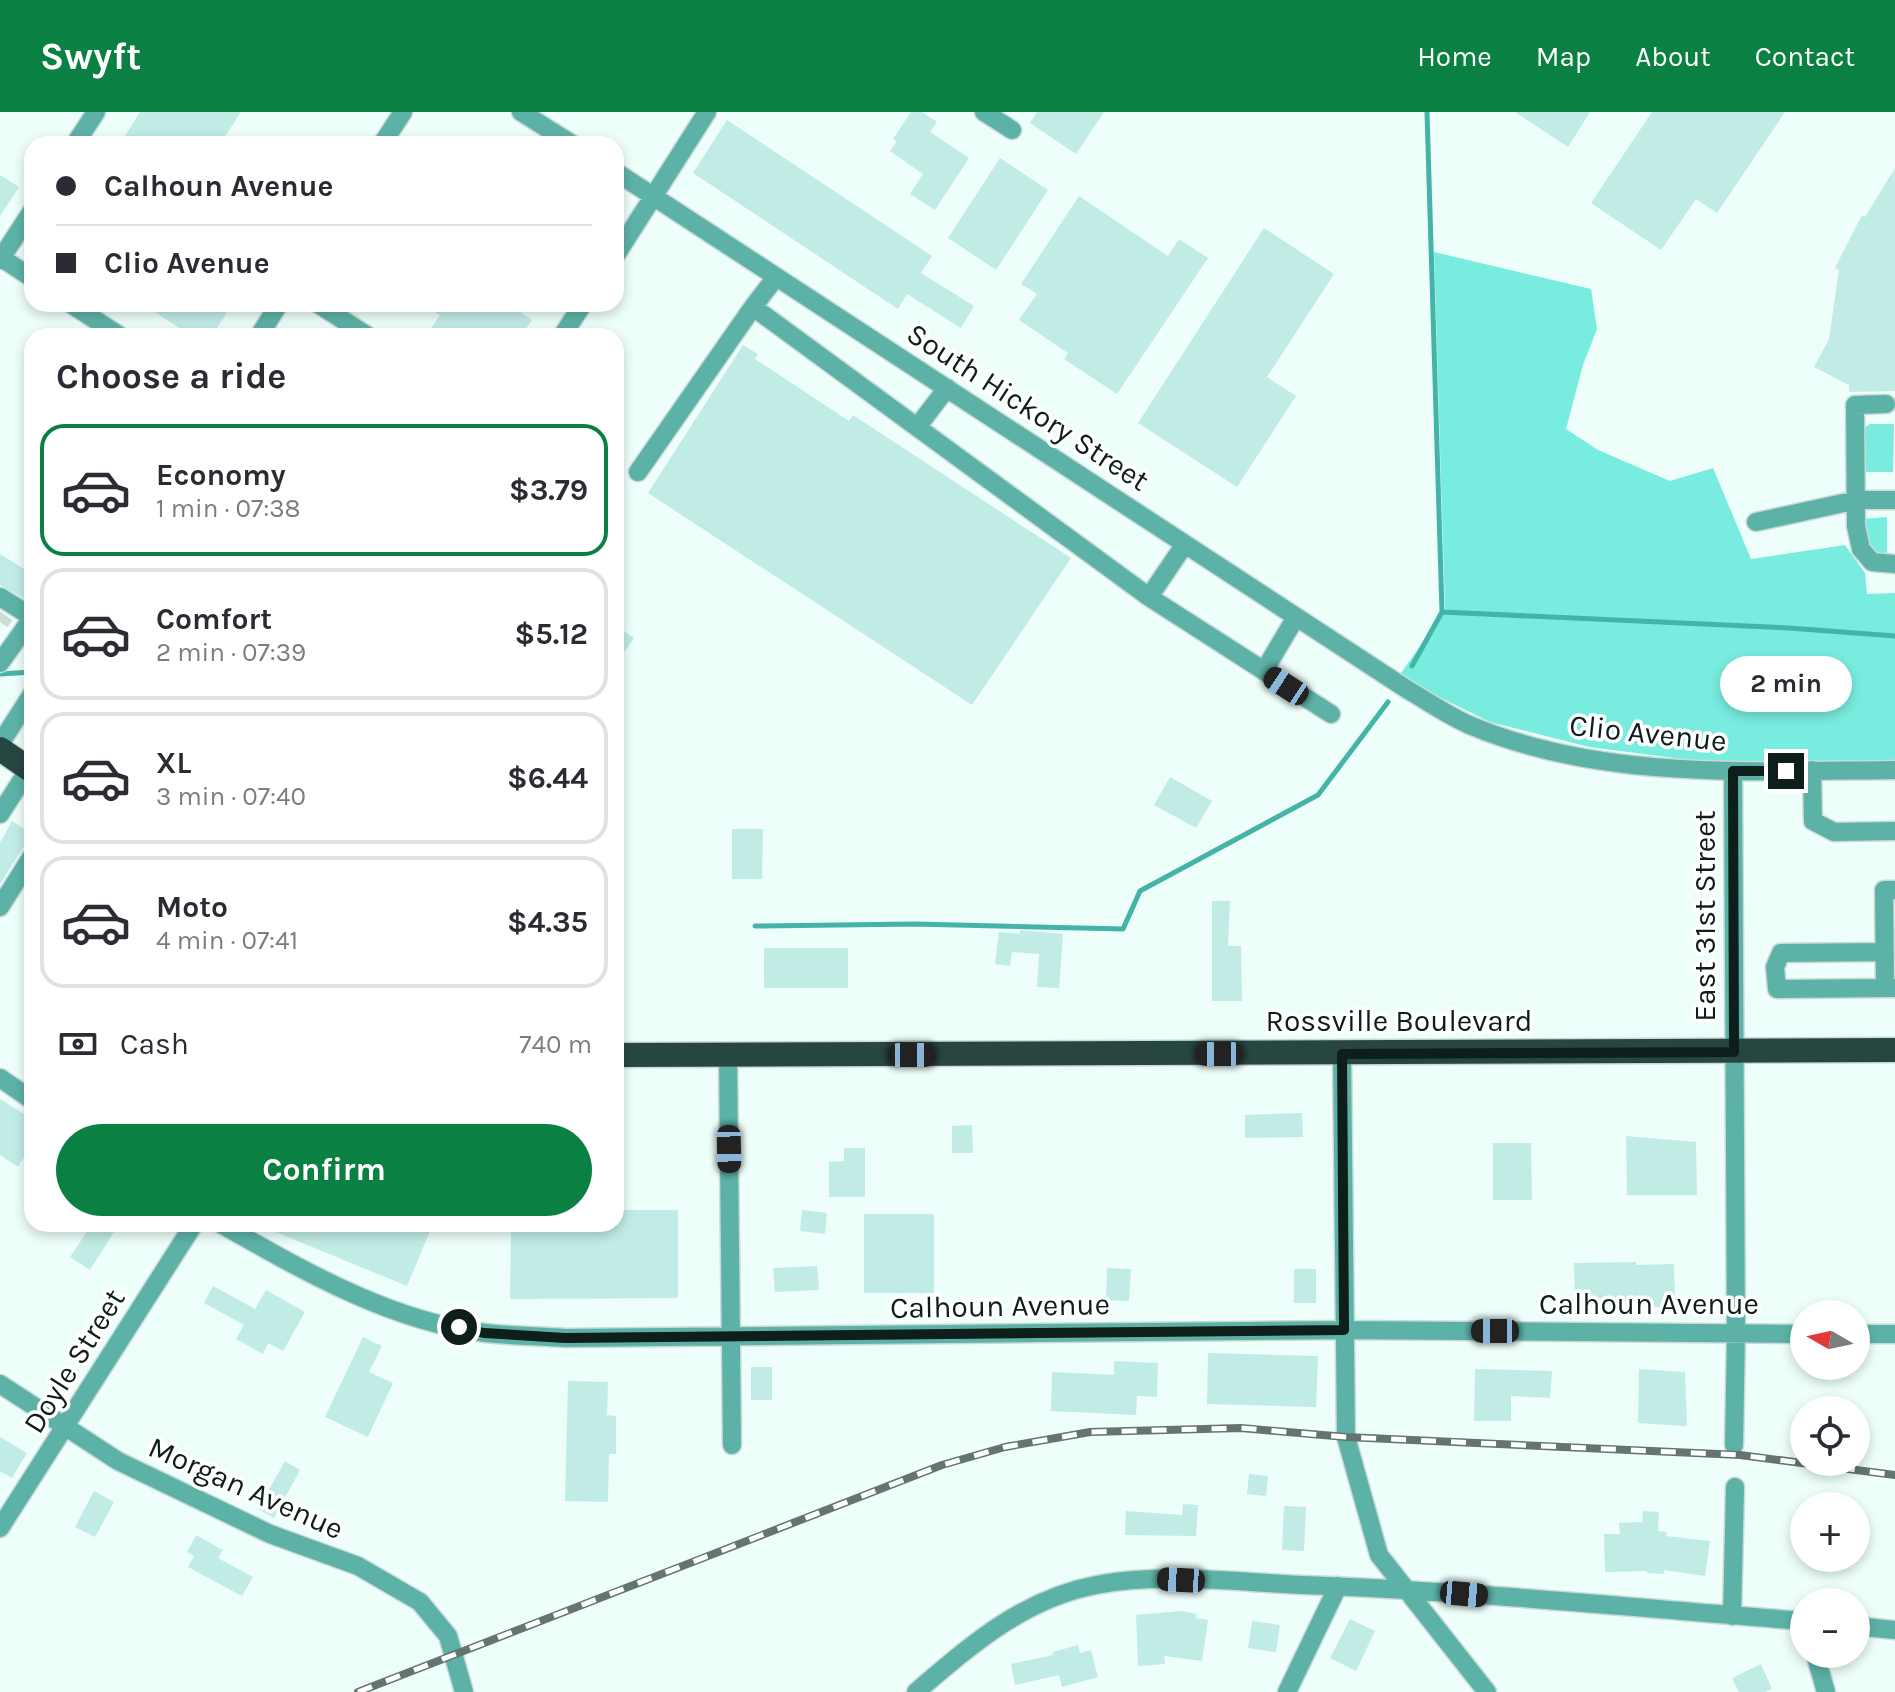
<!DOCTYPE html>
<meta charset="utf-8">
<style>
:root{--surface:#fff;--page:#f2f2f3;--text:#2b2b33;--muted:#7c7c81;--line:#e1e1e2;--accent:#0b8043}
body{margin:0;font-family:Karla,sans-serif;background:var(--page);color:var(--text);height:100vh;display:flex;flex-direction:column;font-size:30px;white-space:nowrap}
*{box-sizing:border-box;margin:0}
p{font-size:26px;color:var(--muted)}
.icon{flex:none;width:44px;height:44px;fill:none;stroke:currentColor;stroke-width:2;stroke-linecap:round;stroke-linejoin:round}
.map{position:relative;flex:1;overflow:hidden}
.drawer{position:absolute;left:24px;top:216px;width:600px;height:904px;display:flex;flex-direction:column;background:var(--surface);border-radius:24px;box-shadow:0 4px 12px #0003}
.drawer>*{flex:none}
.banner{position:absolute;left:24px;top:24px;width:600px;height:176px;border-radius:24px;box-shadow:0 4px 12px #0003;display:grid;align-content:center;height:176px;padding:0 32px;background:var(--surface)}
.needle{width:52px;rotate:279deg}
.buttons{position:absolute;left:1790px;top:1188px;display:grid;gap:16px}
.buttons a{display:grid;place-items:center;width:80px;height:80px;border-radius:50%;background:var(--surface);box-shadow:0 4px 12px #0003;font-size:40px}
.end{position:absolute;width:36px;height:36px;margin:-18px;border:10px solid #0d1e1b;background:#fff;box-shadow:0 0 0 4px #fff}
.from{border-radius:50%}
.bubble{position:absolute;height:56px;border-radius:28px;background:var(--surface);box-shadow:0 4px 12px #0003;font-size:26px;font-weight:700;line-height:56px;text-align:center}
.car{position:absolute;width:24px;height:48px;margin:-24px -12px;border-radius:10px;box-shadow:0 0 6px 2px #0007;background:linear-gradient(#222 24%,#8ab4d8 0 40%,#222 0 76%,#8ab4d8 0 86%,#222 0)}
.banner b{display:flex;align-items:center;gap:28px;height:76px;font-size:30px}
.banner b+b{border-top:2px solid var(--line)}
.banner i{width:20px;height:20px;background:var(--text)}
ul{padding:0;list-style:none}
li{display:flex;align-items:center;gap:24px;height:132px;margin:0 16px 12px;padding:0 16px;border:4px solid var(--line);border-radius:24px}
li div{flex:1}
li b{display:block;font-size:30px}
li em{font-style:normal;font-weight:700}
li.current{border-color:var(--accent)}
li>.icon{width:72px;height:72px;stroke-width:1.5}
h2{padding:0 32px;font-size:36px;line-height:96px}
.pay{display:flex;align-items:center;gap:20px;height:88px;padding:0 32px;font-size:30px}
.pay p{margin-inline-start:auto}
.primary-button{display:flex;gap:16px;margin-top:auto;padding:16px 32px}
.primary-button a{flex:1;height:92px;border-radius:48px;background:var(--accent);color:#fff;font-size:32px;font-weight:700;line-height:92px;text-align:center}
header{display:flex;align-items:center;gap:48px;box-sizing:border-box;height:112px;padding:0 40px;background:var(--accent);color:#fff}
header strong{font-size:38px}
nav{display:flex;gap:44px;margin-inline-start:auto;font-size:28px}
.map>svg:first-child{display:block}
.green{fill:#78ecde}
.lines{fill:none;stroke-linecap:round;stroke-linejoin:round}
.stream{stroke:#43b4a7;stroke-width:5}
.building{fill:#c1ece5}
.minor-tunnel{stroke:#cbdcd9;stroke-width:18;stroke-dasharray:18 9;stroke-linecap:butt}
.minor-casing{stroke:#c9dad7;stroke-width:21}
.highway-casing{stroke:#c9dad7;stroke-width:27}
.minor{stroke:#5db2a7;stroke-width:18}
.highway{stroke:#274642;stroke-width:24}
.rail-casing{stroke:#637471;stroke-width:8}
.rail{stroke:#fff;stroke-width:5;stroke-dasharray:15;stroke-linecap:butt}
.route{stroke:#0d1e1b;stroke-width:10}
.labels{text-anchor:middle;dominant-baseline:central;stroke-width:7;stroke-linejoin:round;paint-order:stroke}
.street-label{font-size:30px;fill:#0d1e1b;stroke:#fff}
</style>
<header>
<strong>Swyft</strong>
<nav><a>Home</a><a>Map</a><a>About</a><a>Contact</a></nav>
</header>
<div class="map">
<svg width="1895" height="1580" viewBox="0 0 1895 1580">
<rect width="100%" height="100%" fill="#edfefb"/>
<path class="green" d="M1434,140l157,37 6,40 -14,36 -17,64 32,21 72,31 43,-13 38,91 94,-14 20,28 2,21 28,-1v168l-189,1 -117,-15 -99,-25 -61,-30 -28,-19 44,-62z
M1870,312h24l-1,48h-35l5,-43z
M1887,405v36l-8,1 -13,-10 -5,-25z"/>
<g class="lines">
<path class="stream" d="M1442,500l347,16 106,8
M1412,554l30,-54 -15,-500
M0,562l32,-2
M755,814l160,-2 208,5 17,-38 178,-96 70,-93"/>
</g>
<path class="building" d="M140,0h101l-21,32h-100z
M911,0h11l15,10 -7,10 39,26 -34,52 -25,-16 13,-20 -33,-23 7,-10 -4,-2z
M1037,0h67l-28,42 -46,-31z
M1515,0h75l-22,35z
M1652,0h133l-68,101 -21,-14 -35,51 -70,-47z
M727,8l205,136 -11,17 53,33 -13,22 -54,-34 -9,15 -205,-136z
M1000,46l48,32 -52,80 -48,-32z
M1895,56v223l-46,1v-7l-35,-18 15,-28 10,-69 -4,-2 27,-53 3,2z
M0,63l19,12 -19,29z
M1079,84l89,60 11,-17 29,19 -91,136 -53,-35 4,-6 -49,-33 18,-26 -16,-10z
M1264,116l70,46 -67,103 29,19 -59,91 -99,-64z
M142,192h90l-20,32h-20z
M423,192h85l24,16 -11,16h-95l14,-21z
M743,233l15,9 -3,5 94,62 4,-6 218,143 -99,147 -324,-212z
M0,442l32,20v19l-5,7 -27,-15z
M616,514l18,12 -18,26z
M1170,665l42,24 -16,27 -42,-23z
M12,709l20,13 -32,50v-41z
M732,717h31l-1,50h-30z
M1212,789h18l-2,45h13l1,55h-30z
M1020,818l43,4 -4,54 -22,-1 2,-33 -27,-2 -2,14 -15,-2 4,-32 21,2z
M764,836h84v40h-84z
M0,987l32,20v26l-14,22 -18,-12z
M1302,1001l1,24 -58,1v-23z
M972,1013l1,28h-21v-27z
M1626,1024l70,6 1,53h-70z
M1493,1031h38l1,57h-39z
M844,1036h21v49h-36v-35l15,-1z
M616,1098h62v88l-168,1 1,-75h105z
M802,1098l25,3 -2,21 -25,-3z
M864,1102h70v79h-70z
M92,1112h27l-29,46 -20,-13z
M256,1112h177l-26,62z
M1636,1150v3l38,-1 1,43h-21v-4l-79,3 -1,-43z
M817,1154l2,24 -44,2 -2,-24z
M1107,1156l24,1 -2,32 -23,-1z
M1294,1157h22v34h-22z
M213,1174l42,23 11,-19 39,22 -22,39 -15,-8 -5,11 -27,-15 8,-14 -40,-22z
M363,1225l19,9 -13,26 24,11 -25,54 -43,-20z
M1208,1241l110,3 -2,51 -109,-3z
M1114,1249l44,2 -1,34 -20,-1 -1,19 -85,-4 1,-39 62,3z
M751,1255h21v33h-21z
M1475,1257l77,2 -2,27 -39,-2v25h-37z
M1639,1257l46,3 2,54 -49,-3z
M568,1269l40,1 -1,33 9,1v38h-7l-1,48 -43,-1z
M0,1325l27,16 -15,25 -12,-7z
M285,1349l15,9 -26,48 -16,-9z
M1249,1362l19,2 -2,20 -19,-2z
M94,1379l20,11 -19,35 -20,-10z
M1183,1392l15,1 -2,31 -71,-1 1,-24 56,4z
M1284,1394l22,1 -2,44 -22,-1z
M1643,1399l16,1 -1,19 9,1 -1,4 44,5 -5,35 -41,-6v4l-17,-1v-2l-42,1 -1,-38h16l-1,-11 23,-1z
M196,1423l27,15 -5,8 35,19 -11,19 -54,-29 6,-11 -7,-4z
M1181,1499l16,3 -1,4 12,2 -6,41 -38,-5 1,8 -27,2 -2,-51z
M1350,1507l25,12 -19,40 -26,-13z
M1252,1509l28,4 -4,27 -28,-4z
M1078,1533l2,8 11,-3 7,27 -36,10 -3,-12 -44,10 -4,-21 42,-9v-3z
M1761,1552l11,25 -7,3h-26l-7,-14z"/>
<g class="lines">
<path class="minor-tunnel" d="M0,510l5,-7"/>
<g class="minor-casing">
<path id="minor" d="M521,0l51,32
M984,0l28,18
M75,32l21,-32
M382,32l21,-32
M616,60l792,518c21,12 42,27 64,36 132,55 284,45 423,44
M616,143l91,-143
M0,145l32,21
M0,148l32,-49
M776,165l-23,30 396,290 182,117
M71,192l49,32
M318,192l50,32
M259,224l20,-32
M562,224l21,-32
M1886,292l-31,1 1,121 5,23 11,13 23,2
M918,314l29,-38
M638,360l115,-165
M1756,410l101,-22h38
M0,485l32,20
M1149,485l36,-53
M0,551l32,-45
M1264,559l32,-54
M0,632l32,-50
M1812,658l1,51 21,11 61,-1
M1733,659l3,562 -2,112
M0,702l29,-45
M1895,778h-11l1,98h10
M0,795l32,-51
M1885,840l-104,1 -6,14 2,22 108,-1
M1342,942l4,383 33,118 108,137
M728,943l4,390
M0,966l32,22
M221,1112c81,46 170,98 265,109 26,3 53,3 79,5l779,-8 460,4
M1856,1222h39
M0,1272l118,77 152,73 88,32 62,36 28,34 16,56
M0,1416l194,-304
M1732,1504l3,-129
M1856,1514l39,4
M1815,1542l11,38
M916,1580c55,-47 107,-93 180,-107 66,-13 138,-3 206,0 167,6 335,23 502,36
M1287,1580l51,-106"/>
</g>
<g class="highway-casing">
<path id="highway" d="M0,637l32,22
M616,943l1279,-5"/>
</g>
<use href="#minor" class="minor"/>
<use href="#highway" class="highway"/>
<g class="rail-casing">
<path id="rail" d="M358,1580l584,-227 63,-18 85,-15 151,-4 105,9 394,18 155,20"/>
</g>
<use href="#rail" class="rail"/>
</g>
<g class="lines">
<path class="route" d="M459,1215l25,6 81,5 779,-8 -2,-276 392,-2 -1,-281h53"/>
</g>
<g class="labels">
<g class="street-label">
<text transform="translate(1028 295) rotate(33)">South Hickory Street</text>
<text transform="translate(1648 621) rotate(6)">Clio Avenue</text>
<text transform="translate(1705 804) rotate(-90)">East 31st Street</text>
<text x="1399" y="909">Rossville Boulevard</text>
<text x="1649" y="1192">Calhoun Avenue</text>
<text transform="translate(1000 1194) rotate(-1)">Calhoun Avenue</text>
<text transform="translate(74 1249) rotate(-58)">Doyle Street</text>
<text transform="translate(246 1376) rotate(24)">Morgan Avenue</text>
</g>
</g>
</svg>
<div class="buttons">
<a><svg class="needle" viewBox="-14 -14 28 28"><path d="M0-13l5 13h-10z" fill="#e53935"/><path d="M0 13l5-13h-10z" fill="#7c7c81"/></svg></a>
<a><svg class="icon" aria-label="locate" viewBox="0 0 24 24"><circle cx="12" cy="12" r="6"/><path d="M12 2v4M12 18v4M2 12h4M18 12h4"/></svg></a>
<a>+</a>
<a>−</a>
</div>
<i class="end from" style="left:459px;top:1215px"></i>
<i class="end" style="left:1786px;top:659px"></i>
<div class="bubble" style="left:1720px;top:544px;width:132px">2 min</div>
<i class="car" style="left:1286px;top:574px;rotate:303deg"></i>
<i class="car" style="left:1219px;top:942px;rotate:270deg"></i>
<i class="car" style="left:912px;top:943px;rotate:90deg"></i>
<i class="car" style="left:729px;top:1037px;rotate:179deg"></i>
<i class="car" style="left:1495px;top:1219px;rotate:270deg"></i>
<i class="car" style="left:1181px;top:1468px;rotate:273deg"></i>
<i class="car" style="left:1464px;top:1482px;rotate:95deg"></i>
<div class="banner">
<b><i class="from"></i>Calhoun Avenue</b>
<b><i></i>Clio Avenue</b>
</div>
<section class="drawer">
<h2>Choose a ride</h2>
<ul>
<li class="current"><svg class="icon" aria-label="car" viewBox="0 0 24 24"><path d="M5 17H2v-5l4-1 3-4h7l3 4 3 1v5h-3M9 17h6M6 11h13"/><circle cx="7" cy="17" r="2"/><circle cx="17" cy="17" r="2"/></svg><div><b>Economy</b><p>1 min · 07:38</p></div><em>$3.79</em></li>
<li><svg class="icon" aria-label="car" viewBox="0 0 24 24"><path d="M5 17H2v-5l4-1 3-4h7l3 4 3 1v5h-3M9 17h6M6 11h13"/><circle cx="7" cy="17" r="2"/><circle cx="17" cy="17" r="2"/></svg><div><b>Comfort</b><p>2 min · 07:39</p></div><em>$5.12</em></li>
<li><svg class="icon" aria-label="car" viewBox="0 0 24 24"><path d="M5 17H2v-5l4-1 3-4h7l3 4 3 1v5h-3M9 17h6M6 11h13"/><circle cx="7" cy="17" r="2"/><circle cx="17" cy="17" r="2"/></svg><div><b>XL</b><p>3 min · 07:40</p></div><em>$6.44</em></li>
<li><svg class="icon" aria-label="car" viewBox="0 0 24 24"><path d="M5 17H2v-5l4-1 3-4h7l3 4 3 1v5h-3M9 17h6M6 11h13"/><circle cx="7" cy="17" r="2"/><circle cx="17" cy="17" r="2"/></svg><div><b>Moto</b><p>4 min · 07:41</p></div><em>$4.35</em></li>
</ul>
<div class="pay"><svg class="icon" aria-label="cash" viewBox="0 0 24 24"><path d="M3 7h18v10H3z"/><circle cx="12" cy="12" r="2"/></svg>Cash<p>740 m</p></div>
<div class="primary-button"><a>Confirm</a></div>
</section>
</div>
